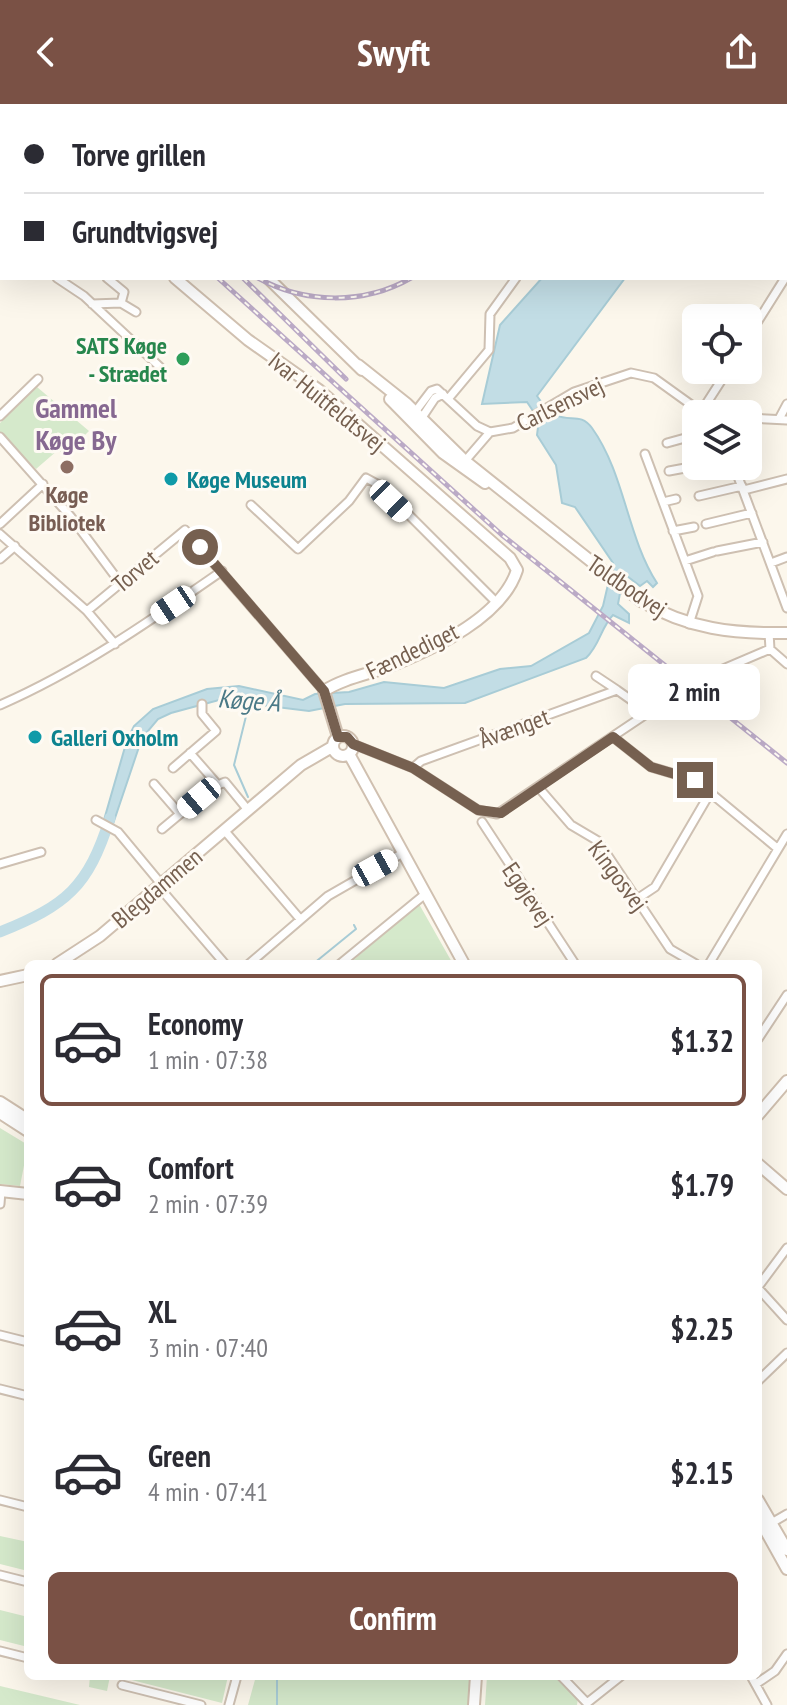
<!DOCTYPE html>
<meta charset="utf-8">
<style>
:root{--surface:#fff;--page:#f7f7f7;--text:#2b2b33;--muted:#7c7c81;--line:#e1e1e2;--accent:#7a5145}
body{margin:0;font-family:"PT Sans Narrow",sans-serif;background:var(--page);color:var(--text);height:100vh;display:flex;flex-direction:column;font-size:30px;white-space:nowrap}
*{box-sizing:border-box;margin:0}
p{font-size:26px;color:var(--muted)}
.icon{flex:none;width:44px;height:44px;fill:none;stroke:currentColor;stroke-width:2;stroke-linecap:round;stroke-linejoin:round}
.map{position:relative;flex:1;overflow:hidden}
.drawer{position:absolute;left:24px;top:856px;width:738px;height:720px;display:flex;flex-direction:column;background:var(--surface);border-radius:12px;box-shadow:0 8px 32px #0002}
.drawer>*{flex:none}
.top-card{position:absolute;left:0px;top:0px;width:788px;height:176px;box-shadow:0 8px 32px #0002;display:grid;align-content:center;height:176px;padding:0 24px;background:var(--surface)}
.fabs{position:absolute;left:682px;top:200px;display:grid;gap:16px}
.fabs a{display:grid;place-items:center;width:80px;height:80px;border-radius:12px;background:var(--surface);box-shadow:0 8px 32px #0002;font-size:40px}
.end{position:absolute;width:36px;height:36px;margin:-18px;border:10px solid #766050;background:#fff;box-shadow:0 0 0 4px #fff}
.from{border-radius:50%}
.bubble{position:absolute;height:56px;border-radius:12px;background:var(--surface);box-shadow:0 8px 32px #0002;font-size:26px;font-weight:700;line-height:56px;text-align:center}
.car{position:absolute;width:24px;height:48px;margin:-24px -12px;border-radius:10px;box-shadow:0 0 6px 2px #0007;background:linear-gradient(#fff 24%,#345 0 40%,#fff 0 76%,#345 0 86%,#fff 0)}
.top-card b{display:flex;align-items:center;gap:28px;height:76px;font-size:30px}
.top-card b+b{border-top:2px solid var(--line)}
.top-card i{width:20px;height:20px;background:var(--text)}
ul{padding:14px 0 0;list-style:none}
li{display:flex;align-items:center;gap:24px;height:132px;margin:0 16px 12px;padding:0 8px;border:4px solid transparent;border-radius:12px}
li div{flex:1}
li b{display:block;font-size:30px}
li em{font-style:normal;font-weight:700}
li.current{border-color:var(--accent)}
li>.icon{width:72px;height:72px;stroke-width:1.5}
.button{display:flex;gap:16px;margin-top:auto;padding:16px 24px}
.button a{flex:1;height:92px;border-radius:12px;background:var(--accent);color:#fff;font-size:32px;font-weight:700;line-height:92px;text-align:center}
header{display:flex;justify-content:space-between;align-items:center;height:104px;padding:0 24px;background:var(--accent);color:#fff;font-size:36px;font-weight:700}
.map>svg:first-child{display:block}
.green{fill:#d5e9cb}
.water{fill:#c2dde5;stroke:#a8ccd6;stroke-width:2}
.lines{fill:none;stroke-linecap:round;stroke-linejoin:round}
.stream{stroke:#a8ccd6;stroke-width:2}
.river{stroke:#c2dde5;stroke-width:11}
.street-casing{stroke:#cec0b2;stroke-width:11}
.secondary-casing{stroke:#d0c0b0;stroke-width:14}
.street{stroke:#fff;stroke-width:7}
.secondary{stroke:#fff;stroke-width:10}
.tram{stroke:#bbaac6;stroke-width:2}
.rail-casing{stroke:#bbaac6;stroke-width:5}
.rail{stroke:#fefaf3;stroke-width:2;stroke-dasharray:6;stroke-linecap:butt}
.route{stroke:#766050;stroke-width:10}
.leisure-dot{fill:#2e9e5b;stroke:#fefaf3;stroke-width:3}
.education-dot{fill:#8d6e63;stroke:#fefaf3;stroke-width:3}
.culture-dot{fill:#0f9aa8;stroke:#fefaf3;stroke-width:3}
.labels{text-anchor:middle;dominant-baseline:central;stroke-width:6;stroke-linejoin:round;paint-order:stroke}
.leisure-label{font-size:24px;font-weight:bold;fill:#27864d;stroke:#fefaf3;text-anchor:end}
.street-label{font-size:24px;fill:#766050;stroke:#fefaf3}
.culture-label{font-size:24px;font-weight:bold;fill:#0d838f;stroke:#fefaf3;text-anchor:start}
.education-label{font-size:24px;font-weight:bold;fill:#785e54;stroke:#fefaf3}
.water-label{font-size:26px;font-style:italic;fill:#4b7a87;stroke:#fefaf3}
.quarter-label{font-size:28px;font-weight:bold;fill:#866891;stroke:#fefaf3}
</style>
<header><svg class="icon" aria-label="back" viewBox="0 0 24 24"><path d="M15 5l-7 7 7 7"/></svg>Swyft<svg class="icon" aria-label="share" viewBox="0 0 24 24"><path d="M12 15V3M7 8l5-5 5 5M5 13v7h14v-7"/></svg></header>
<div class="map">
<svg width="787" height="1601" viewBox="0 0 787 1601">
<rect width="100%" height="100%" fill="#fcf7ec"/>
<path class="green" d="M37,283l52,44 -24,24 -7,-5 -22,19 -36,-36v-10z
M419,800l34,60h-104l8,-7z
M0,1024l28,17 -8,41 -20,-2z
M0,1432l28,6v29l-28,-7z
M0,1506l28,7v30l-28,-7z
M90,1572h20l-3,15 -18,-4z
M116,1572h112l-6,27z
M256,1572h216l-1,29h-223z
M487,1572h71l20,22 -1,7h-92z
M0,1582l80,19h-80z"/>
<path class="water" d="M542,174h83l-88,118c25,38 39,10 55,32 33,46 35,109 65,155l-4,4 -6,-6 -7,5 -13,-10 -4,1 -5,27 11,10v9l-16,-8c-12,12 -13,30 -27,43l-121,45 -120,1 -36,7 -90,-11 -48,13 -13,6 -16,19 -29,86 -9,-4 23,-80 7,-14 19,-17 54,-20 32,-3 64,14 12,-6 34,-2 35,-10 60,6 56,-19 31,-3 58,-33 14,-27 10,-43 -38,-56 -13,-4 -6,-38 -19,-30 2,-15 -12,-18 -45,2 18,-79z"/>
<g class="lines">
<path class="stream" d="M248,693l-14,-32 15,-61
M313,860l43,-35 -2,-4
M277,1601v-29"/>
<path class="river" d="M0,828c67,-27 88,-45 110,-114"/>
<g class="street-casing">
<path id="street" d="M451,0l1,2
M398,2v-2
M536,2l2,-2
M694,2l1,-2
M2,87v1
M0,144l2,-2
M57,174l27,18 77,72
M107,174l17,14 -3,11
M92,200l29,-1 15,9
M748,233l37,-59
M448,295l41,-49 1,-36 26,-36
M415,308l16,-21 6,-2 40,37 13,6
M701,308l27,-42
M0,312l38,-37
M748,314l39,2
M421,315l14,-21 8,-4
M779,315l8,-15
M0,333l71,80 44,59
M667,339l29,-8
M645,350l53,142 -9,28
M465,357l25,-29 23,-4 61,-36 57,-19 23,5 50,36
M734,362l53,142
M669,367l27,-5
M744,386l43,-11
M699,392l43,-10
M663,398l13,-3
M251,401l47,44 51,-48 17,-23 13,7 117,117
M0,420l43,-40
M706,420l46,-11
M673,427l21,-4
M0,430l87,77
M717,447l46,-9
M0,455l15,-13
M685,457l28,-9
M771,459l16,-6
M115,540l-28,-33 98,-81 139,161
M770,545l17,15
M596,572l21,14
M702,574l68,-29 -1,-16
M0,601c80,-35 150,-84 222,-134
M613,633l38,30 44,13 82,68
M353,640l60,24 65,42 19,4 185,-124
M190,649l28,32 7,-3 23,28
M173,664l43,-37 -14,-17v-10
M413,664l8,-7 196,-71 31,22
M154,680l26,30
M539,684l32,37 27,16 72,108 26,15
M96,716l22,12 44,53
M482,718l93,142
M162,725l54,-45
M224,726l76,89
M0,760l41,-12
M159,783l66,77
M637,795l18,-12 55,-94
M249,860l79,-68 73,-42
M340,860l84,-69
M709,860l78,-130
M758,935l29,-44
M0,1100l1,-13
M758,1183l29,-39
M758,1184l29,32
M0,1231l28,7
M758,1277l29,-28
M0,1285l28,7
M0,1396l28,7
M768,1421l19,-11
M0,1471l28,7
M0,1547l28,7
M561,1572l26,27 34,-27
M751,1572l16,29
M756,1580l19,-13 12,-17
M122,1581l79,20
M229,1601l8,-29"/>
</g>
<g class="secondary-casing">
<path id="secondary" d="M120,0l4,2
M154,0l3,2
M139,2l3,-2
M0,38l2,1
M175,174l73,62 71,50 191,168 7,12c-15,47 -82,78 -124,95 -23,9 -49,13 -69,26l14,46
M268,174l94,92
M358,261l49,39 58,57 176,140c47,28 93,33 146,32
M390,295l53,54 42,30
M333 642a10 10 0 1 1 20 0a10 10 0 1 1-20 0Z
M349,650l115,210
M57,860l43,-28 201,-171 31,-18
M0,877l28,-6
M0,998l28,18
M0,1009l28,18
M758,1011l29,-34
M758,1060l29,25
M0,1087l28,3
M758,1396l29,50
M758,1413l29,52
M474,1601l2,-29"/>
</g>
<use href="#street" class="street"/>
<use href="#secondary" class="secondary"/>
<path class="tram" d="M0,18l2,1"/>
<g class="rail-casing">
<path id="rail" d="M2,0l3,2
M20,0l2,2
M543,2l1,-2
M218,174l284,257 285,228
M243,174l103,101
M258,174c47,26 106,27 153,0"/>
</g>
<use href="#rail" class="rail"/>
</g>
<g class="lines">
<path class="route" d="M200,443l124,144 14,46h9l6,7 60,24 65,42 23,3 112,-76 38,30 44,13"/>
</g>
<circle class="leisure-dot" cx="183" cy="255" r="8"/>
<circle class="education-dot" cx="67" cy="363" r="8"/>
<g class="culture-dot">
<circle cx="171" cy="375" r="8"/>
<circle cx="35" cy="633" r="8"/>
</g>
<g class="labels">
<g class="leisure-label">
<text x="167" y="241">SATS Køge<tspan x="167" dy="28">- Strædet</tspan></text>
</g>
<g class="street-label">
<text transform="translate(327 298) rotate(39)">Ivar Huitfeldtsvej</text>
<text transform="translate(560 300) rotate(-26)">Carlsensvej</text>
<text transform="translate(135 467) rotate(-40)">Torvet</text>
<text transform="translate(627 482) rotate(34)">Toldbodvej</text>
<text transform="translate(412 547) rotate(-26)">Fændediget</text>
<text transform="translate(514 624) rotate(-20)">Åvænget</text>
<text transform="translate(618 772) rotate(53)">Kingosvej</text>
<text transform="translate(157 784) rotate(-40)">Blegdammen</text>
<text transform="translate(528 790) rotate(56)">Egøjevej</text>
</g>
<g class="culture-label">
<text x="187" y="375">Køge Museum</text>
<text x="51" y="633">Galleri Oxholm</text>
</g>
<g class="education-label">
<text x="67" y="390">Køge<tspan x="67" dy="28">Bibliotek</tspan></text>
</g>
<g class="water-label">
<text transform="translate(249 596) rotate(4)">Køge Å</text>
</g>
<g class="quarter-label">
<text x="76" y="303">Gammel<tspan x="76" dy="32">Køge By</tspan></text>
</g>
</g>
</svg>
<div class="fabs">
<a><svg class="icon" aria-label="locate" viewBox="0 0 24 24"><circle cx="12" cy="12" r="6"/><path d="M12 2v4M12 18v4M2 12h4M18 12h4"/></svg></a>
<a><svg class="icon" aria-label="layers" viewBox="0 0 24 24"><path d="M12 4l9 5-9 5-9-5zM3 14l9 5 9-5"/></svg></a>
</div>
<i class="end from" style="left:200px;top:443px"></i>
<i class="end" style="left:695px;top:676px"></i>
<div class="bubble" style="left:628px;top:560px;width:132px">2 min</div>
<i class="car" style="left:391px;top:397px;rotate:134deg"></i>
<i class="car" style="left:173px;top:501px;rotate:236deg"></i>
<i class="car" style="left:199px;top:694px;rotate:230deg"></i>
<i class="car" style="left:375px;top:764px;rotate:61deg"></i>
<div class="top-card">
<b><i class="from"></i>Torve grillen</b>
<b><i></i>Grundtvigsvej</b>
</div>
<section class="drawer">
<ul>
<li class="current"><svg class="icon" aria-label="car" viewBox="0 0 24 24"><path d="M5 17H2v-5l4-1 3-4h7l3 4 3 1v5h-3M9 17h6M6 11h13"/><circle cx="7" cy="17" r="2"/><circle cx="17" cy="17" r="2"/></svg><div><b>Economy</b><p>1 min · 07:38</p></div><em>$1.32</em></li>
<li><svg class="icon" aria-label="car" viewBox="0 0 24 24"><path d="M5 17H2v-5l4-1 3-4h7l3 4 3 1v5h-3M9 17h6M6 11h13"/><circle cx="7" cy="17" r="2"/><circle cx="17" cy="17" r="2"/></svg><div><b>Comfort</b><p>2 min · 07:39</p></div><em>$1.79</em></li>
<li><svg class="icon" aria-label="car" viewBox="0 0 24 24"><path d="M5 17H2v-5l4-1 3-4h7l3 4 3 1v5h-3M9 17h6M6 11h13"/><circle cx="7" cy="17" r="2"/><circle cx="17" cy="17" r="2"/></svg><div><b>XL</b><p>3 min · 07:40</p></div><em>$2.25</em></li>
<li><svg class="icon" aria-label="car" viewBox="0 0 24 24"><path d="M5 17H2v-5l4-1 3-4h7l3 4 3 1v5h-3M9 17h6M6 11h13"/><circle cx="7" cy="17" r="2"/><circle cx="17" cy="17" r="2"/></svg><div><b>Green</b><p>4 min · 07:41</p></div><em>$2.15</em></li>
</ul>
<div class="button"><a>Confirm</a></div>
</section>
</div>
